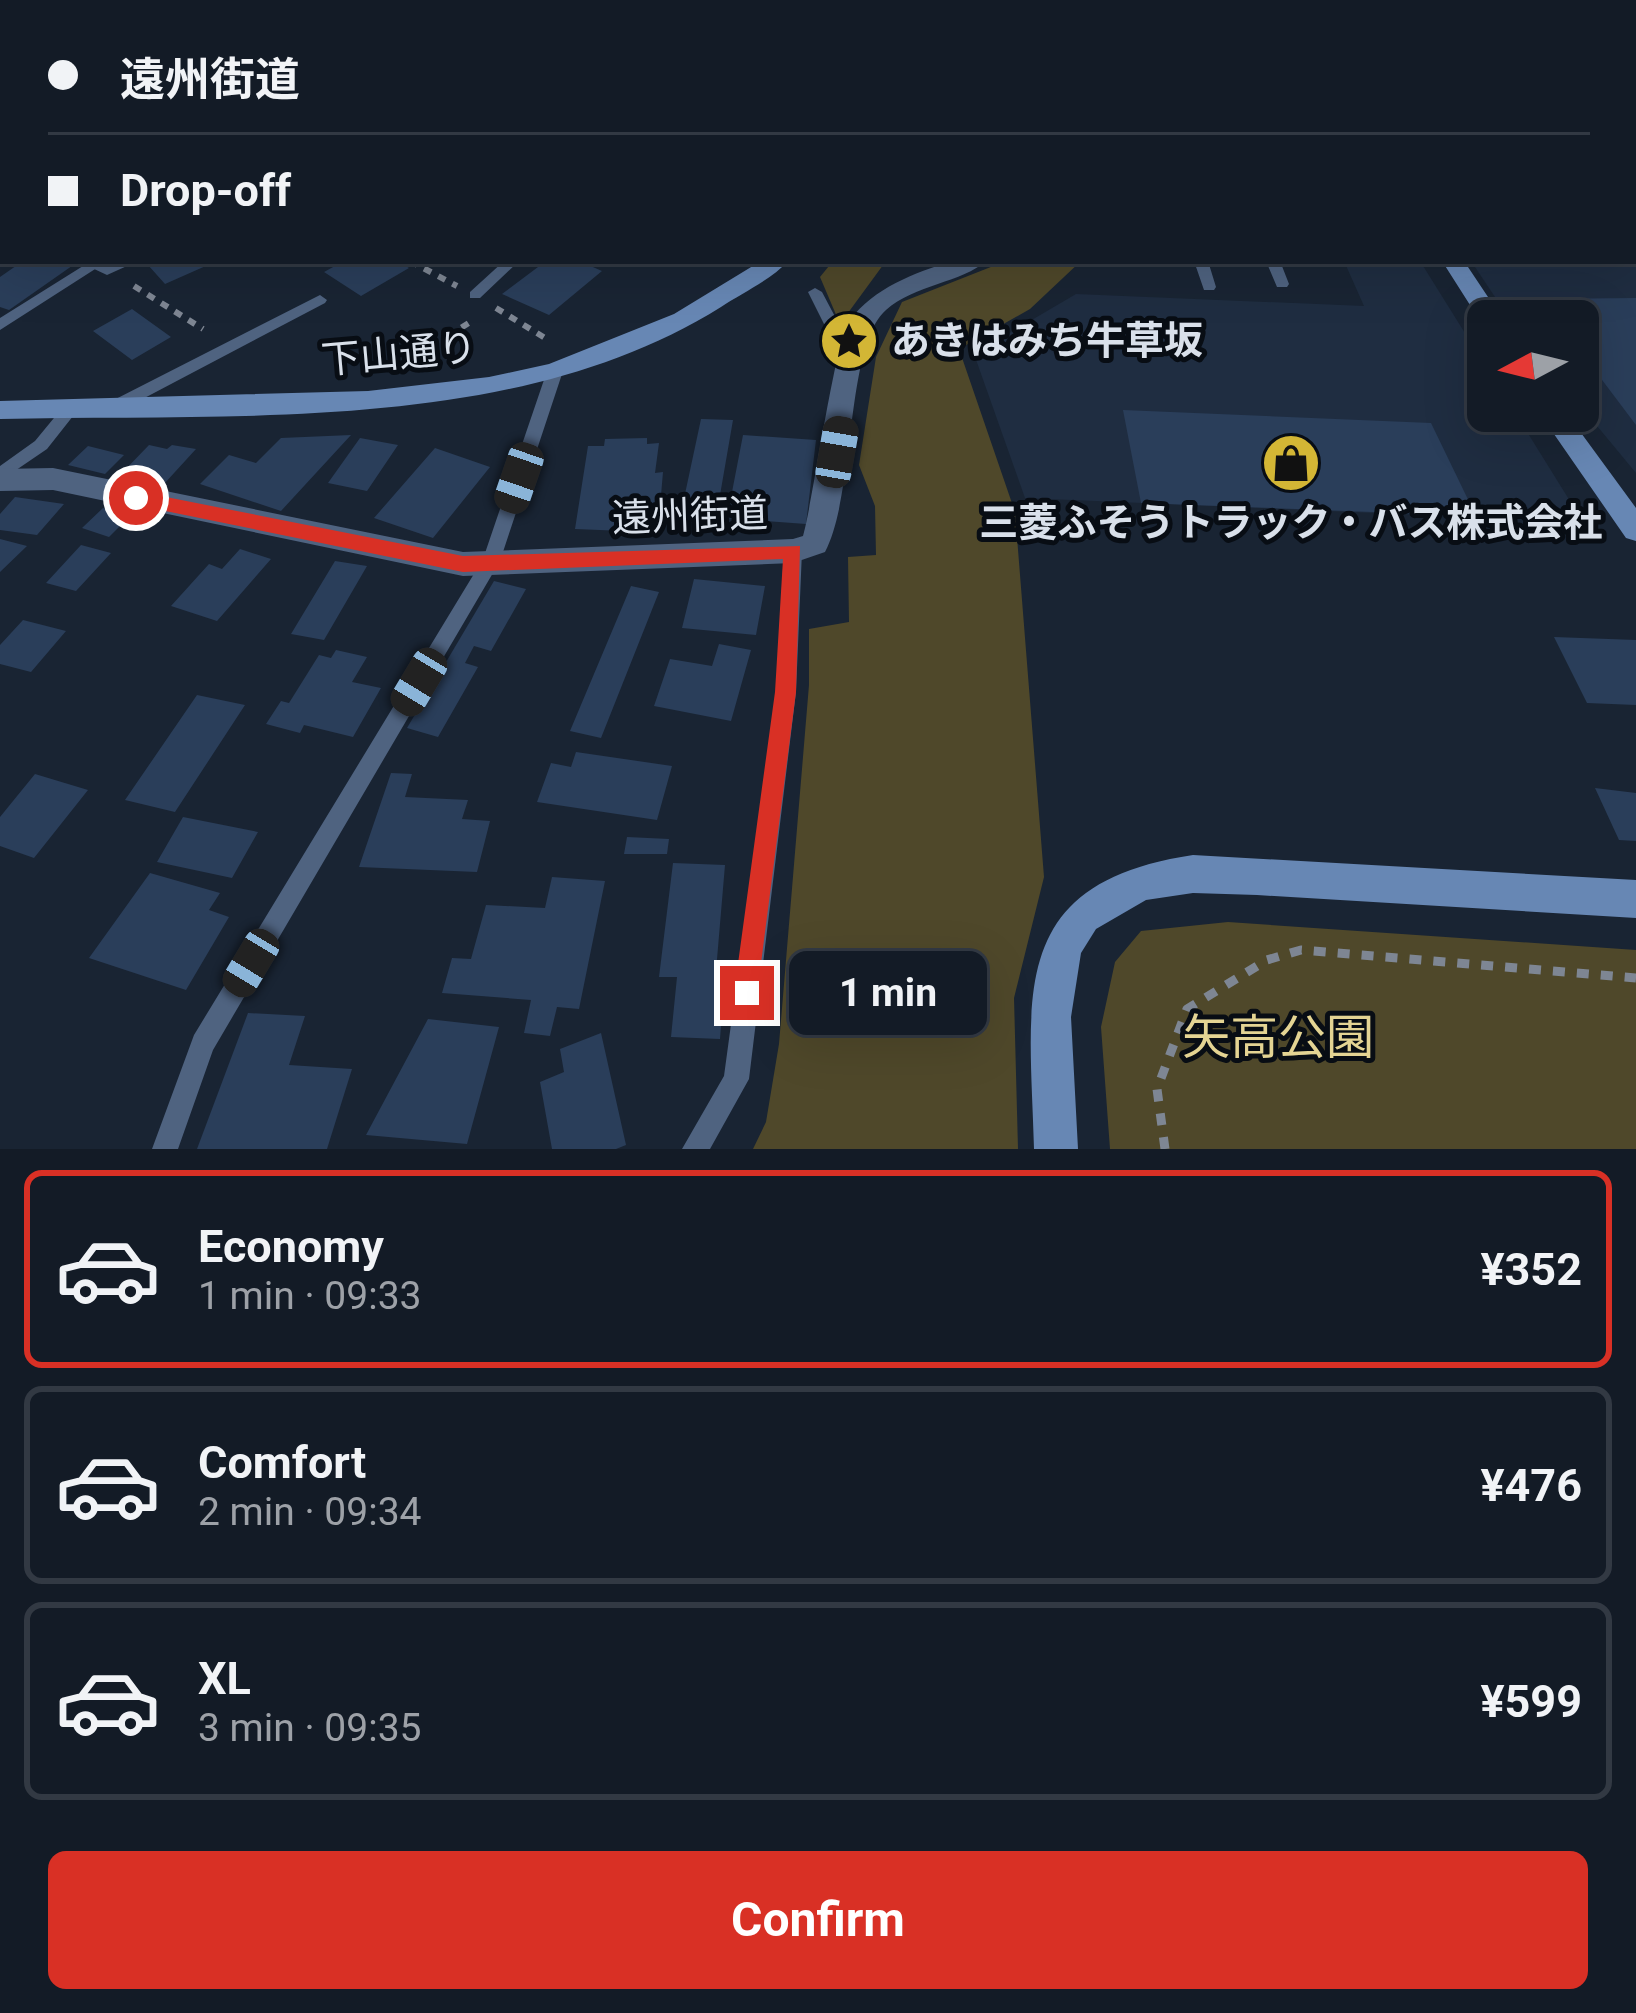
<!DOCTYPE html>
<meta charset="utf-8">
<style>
:root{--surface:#131b26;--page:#202832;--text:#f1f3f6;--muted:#9da1a7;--line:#323943;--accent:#d93025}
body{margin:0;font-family:Roboto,"Noto Sans JP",sans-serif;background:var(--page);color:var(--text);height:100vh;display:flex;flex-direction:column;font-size:45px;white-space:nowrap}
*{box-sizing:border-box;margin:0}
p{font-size:39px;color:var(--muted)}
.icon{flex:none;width:66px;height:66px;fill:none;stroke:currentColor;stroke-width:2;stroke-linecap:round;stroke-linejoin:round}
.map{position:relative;height:1149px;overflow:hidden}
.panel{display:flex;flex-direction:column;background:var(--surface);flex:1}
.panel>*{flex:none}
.top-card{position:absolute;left:0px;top:0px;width:1638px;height:264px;box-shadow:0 12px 48px #0002,0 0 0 3px var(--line);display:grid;align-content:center;height:264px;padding:0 48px;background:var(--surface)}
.needle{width:78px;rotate:263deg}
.fabs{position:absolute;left:1467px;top:300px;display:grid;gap:24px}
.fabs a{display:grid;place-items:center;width:132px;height:132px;border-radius:18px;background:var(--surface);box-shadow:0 12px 48px #0002,0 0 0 3px var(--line);font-size:60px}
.end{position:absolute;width:54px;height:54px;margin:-27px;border:15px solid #d93025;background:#fff;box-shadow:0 0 0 6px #fff}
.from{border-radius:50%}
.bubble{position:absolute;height:84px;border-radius:18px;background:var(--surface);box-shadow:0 12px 48px #0002,0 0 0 3px var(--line);font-size:39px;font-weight:700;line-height:84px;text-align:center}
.car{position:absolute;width:36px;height:72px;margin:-36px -18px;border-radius:15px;box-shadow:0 0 9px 3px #0007;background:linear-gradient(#222 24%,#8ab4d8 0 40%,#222 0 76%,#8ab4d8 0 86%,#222 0)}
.top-card b{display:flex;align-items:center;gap:42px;height:114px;font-size:45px}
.top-card b+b{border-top:3px solid var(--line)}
.top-card i{width:30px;height:30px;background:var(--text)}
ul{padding:21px 0 0;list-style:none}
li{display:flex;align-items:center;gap:36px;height:198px;margin:0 24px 18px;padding:0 24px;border:6px solid var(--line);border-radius:18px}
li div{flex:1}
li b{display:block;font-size:45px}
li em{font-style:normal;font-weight:700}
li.on{border-color:var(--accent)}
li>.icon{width:108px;height:108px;stroke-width:1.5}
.button{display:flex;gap:24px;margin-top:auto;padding:24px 48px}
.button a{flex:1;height:138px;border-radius:18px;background:var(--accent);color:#fff;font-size:48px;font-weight:700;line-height:138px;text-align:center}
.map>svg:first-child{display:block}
.built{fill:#1f2d41}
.green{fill:#4f482a}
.building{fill:#2a3e5a}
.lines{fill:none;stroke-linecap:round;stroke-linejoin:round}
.path-far2{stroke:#7e8693;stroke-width:4.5;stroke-dasharray:6 6;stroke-linecap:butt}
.path-far1{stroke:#7e8693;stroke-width:6;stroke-dasharray:8 8;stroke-linecap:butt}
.path{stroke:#7e8693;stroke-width:9;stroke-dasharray:12 12;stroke-linecap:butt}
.lane{fill:#4f6380;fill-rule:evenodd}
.street{fill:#4f6380;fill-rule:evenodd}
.secondary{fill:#6787b4;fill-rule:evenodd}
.rail{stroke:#929aa6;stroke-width:6;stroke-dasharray:15 8;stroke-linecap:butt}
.route{fill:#d93025}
.labels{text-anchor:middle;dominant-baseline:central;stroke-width:10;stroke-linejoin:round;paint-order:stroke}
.poi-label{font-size:39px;font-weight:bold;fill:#d9e0ea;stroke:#080d14;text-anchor:start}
.street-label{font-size:39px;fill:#d9e0ea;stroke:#080d14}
.near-park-label{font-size:48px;fill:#e4d493;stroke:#080d14}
</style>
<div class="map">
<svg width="1636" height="1149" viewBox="0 0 1636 1149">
<rect width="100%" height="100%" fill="#192433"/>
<path class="built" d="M1301,0h335v473l-58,-70v-82h-67l-40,-60h164v-258z
M1344,261h76l68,109v41h26l69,111 -558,-24 -51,-144 102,-60 288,12z"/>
<path class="green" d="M833,261h53l-41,56 -2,14 -23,-54z
M1006,261h75l-51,48 -71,40 56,163 29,365 -30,121 4,151h-265l13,-27 13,-78 30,-359v-56l40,-7 -1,-65 28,-2 -1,-49 -16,-41 17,-108 26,-55z
M1228,922l408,28v199h-526l-9,-122 14,-65 26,-31z"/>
<path class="building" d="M23,261h56l-70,49 -9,-3v-30z
M157,261h60l-52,23 -17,-19z
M344,261h54l11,7 -48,28 -37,-24z
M546,261h33l23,10 -53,44 -47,-21z
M1636,298v127l-58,-77v-27h-20l-17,-22z
M132,309l39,28 -39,23 -39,-29z
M1123,410l308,13 45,93 -335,-13z
M701,419l32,1 -18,104 -36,-2z
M351,435l-70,76 -81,-27 29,-29 27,8 25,-25z
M743,435l73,5 -10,84 -79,-6z
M360,438l38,7 -31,46 -39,-8z
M647,438v6l12,-1 -4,30 8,-1 -3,35h-9l-2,25 -74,-3 13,-83h16l1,-7z
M149,445l18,4 5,-4 24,4 -32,35 -43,-10z
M88,446l36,9 -19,19 -37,-9z
M435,448l55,19 -57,71 -59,-20z
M15,497l49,7 -27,31 -37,-5v-16z
M103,508l27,8 -21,21 -27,-9z
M0,539l27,7 -27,26z
M81,545l30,8 -35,38 -30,-8z
M240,549l31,10 -54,62 -46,-15 38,-42 13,5z
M335,561l32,5 -43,74 -33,-6z
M694,579l71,7 -9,49 -74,-7z
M494,581l32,8 -35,62 -17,-5 -9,17 13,4 -40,70 -31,-9z
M631,586l28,6 -58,146 -31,-7z
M23,620l43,11 -35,41 -31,-8v-19z
M1554,637l82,3v65l-49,-2z
M719,644l32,6 -20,71 -77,-15 16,-47 42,7z
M336,650l31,7 -15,25 29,6 -28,49 -49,-12 -4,8 -34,-9 15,-23 8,2 30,-48 12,3z
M197,695l48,10 -70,107 -50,-12z
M576,752l96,14 -15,54 -120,-18 14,-39 20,4z
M391,773l21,1 -7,23 63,3 -6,19 28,2 -13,51 -118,-5z
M35,774l53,16 -54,68 -34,-12v-29z
M1595,788l41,5v48l-17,-1z
M183,817l75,15 -26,46 -75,-16z
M627,837l42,2 -2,15h-43z
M673,863l52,2 -9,106 9,1 -5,67 -49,-2 6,-60h-18z
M150,873l70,20 -11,17 20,7 -43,73 -97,-32z
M552,877l53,4 -26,128 -22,-2 -7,29 -26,-3 7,-33 -89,-7 10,-35 19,1 15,-54 59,3z
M248,1013l57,3 -16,49 63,4 -25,80h-130z
M428,1019l71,8 -32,117 -101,-9z
M601,1033l25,112 -10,4h-64l-12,-67 24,-10 -4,-23z"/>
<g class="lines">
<path class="path-far2" d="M1084,0l4,3"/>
<path class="path-far1" d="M410,261l47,25
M134,286l69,43
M496,308l54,33
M448,336l24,-15"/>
<path class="path" d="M1165,1149l-8,-60 30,-80 80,-49 34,-10 335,28"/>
<path class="lane" d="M223,0h11l-3,3h-11z
M1635,255l1,8 -6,-1 5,-1z
M91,261h10l2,3 -103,66v-12z
M504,261h15l-39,37h-10v-6z
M1194,261h14l8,26 -2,3h-10z
M1266,261h14l9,23 -2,3h-10z
M815,288l7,4 38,72 -3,4 -5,1 -8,-5 -36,-72z
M320,295l7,5 -2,3 -209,110h-12l-2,-4 2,-4z
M555,366l8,5 -63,190 -287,489 -35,99h-26l42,-114 289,-476 64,-188z
M69,405l8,6 -30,38 -47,32v-15l35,-25 28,-34z
M793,544l6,2 3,5 -6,141 -47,387 -39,70h-28l42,-73 52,-384 8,-141 3,-5z"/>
<path class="street" d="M0,90l3,1v12l-3,-1z
M77,261h61l-31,14z
M952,261h34c-23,21 -72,24 -100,49 -41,36 -30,183 -61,242l-32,11 -330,13 -410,-86 -53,1v-22l53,-1 410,84 330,-13 10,-3c11,-39 32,-197 47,-216 24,-32 64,-47 102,-59z"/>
<path class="secondary" d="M1273,0h16l2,3h-16z
M3,237v15l-3,1v-15z
M761,261h27c-17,19 -46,32 -67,46 -206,129 -487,106 -721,112v-18l368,-10 121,-14 60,-13 125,-50z
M1442,261h22l40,60h-16v7l-4,-1z
M1538,411h27l71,97v33l-10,-3z
M1193,855l443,25v38l-379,-23 -64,-2 -47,7 -50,29 -15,24 -10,64 7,132h-44c-4,-152 -29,-266 159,-294z"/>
<path class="rail" d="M4,3l5,-3"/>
</g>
<path class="route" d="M136,491l327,65 337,-10 -4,146 -40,310 -9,4 -9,-4 -4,-9 41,-301 8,-133 -320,13 -327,-67 -9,-7z"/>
<defs>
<g id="sight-disc" transform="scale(3)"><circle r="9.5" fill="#d3b635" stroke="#080d14"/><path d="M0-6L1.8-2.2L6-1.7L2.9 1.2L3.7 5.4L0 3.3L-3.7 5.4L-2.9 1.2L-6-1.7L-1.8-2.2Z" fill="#111"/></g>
<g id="shop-disc" transform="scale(3)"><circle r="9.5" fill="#d3b635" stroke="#080d14"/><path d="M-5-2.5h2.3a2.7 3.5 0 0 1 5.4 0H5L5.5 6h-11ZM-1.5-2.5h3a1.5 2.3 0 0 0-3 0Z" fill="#111"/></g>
</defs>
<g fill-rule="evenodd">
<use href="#sight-disc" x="849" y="341"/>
<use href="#shop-disc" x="1291" y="463"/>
</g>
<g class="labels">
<g class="poi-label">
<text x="891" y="341">あきはみち牛草坂</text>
<text x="1291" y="523" text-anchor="middle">三菱ふそうトラック・バス株式会社</text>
</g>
<g class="street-label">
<text transform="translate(399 354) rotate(-5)">下山通り</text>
<text transform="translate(690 516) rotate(-2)">遠州街道</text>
</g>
<g class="near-park-label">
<text x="1278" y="1037">矢高公園</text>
</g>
</g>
</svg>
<div class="fabs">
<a><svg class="needle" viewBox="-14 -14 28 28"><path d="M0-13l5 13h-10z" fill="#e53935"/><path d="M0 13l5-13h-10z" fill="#9da1a7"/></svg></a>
</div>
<i class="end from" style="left:136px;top:498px"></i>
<i class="end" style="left:747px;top:993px"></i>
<div class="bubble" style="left:789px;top:951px;width:198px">1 min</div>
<i class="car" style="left:837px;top:452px;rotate:10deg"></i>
<i class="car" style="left:519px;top:478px;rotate:199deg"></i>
<i class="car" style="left:419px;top:682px;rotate:211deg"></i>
<i class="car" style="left:251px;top:963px;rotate:211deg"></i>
<div class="top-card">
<b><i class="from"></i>遠州街道</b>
<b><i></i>Drop-off</b>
</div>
</div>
<section class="panel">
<ul>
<li class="on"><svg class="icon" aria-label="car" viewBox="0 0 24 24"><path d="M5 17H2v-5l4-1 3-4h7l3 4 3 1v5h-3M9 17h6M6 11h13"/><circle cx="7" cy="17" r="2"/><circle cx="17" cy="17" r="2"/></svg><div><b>Economy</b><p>1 min · 09:33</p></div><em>¥352</em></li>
<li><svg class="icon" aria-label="car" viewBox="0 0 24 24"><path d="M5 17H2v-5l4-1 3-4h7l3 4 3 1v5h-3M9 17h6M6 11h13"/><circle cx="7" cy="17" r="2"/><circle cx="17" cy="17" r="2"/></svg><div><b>Comfort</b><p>2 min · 09:34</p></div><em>¥476</em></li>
<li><svg class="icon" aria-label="car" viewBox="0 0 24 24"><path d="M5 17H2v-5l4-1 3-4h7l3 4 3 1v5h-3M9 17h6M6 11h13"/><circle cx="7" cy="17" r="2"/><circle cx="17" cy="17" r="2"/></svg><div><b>XL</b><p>3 min · 09:35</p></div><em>¥599</em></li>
</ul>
<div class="button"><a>Confirm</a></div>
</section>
